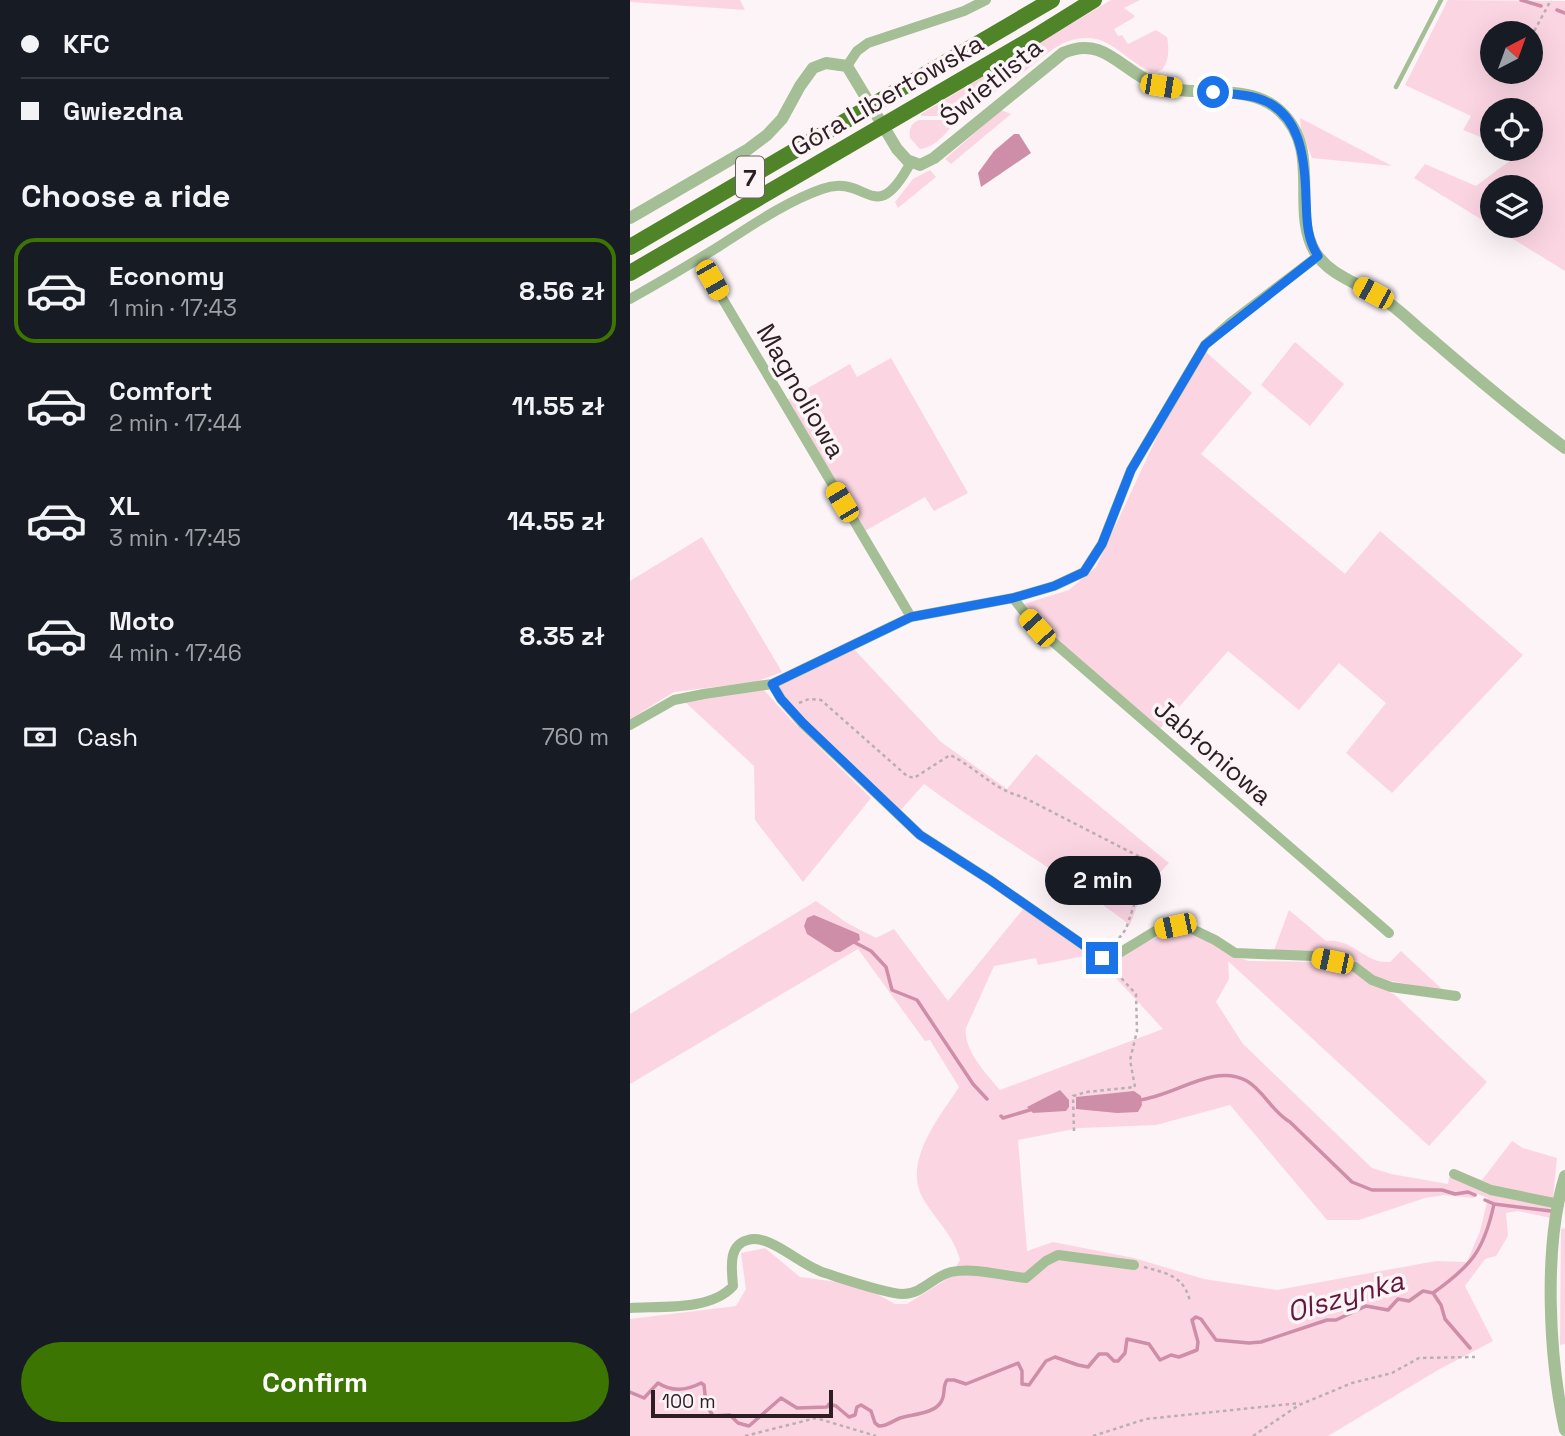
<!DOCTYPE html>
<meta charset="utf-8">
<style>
:root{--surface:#171b24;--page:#20242c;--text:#f1f3f6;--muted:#9ea1a6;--line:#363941;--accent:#3d7503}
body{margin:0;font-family:"Space Grotesk",sans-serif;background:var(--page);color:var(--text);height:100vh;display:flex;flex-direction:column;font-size:26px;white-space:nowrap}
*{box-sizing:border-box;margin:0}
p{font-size:23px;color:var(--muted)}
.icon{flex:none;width:38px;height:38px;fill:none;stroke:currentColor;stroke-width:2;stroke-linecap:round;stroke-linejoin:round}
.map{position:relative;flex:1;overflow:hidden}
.panel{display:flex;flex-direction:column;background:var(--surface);width:630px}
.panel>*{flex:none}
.guide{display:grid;align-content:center;height:154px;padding:0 21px;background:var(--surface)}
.needle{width:46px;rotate:41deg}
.controls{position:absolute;left:850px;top:21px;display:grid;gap:14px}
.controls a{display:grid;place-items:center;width:63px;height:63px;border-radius:50%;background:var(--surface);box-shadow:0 7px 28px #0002;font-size:35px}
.scale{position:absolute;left:21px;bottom:18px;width:182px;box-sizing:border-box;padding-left:7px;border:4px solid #2c1e23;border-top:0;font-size:19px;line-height:24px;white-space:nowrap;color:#2c1e23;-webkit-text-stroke:5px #fcf4f6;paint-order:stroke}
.end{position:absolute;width:32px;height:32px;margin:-16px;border:9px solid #1a73e8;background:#fff;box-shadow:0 0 0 4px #fff}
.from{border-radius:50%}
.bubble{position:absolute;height:49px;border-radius:24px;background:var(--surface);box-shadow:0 7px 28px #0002;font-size:23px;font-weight:800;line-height:49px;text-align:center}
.car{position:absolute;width:21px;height:42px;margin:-21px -10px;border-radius:9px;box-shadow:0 0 5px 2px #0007;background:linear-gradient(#f5c518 24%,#345 0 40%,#f5c518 0 76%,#345 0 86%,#f5c518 0)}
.guide b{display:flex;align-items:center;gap:24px;height:66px;font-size:26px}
.guide b+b{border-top:2px solid var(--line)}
.guide i{width:18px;height:18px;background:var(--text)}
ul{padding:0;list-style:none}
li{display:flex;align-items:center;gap:21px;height:105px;margin:0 14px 10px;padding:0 7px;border:4px solid transparent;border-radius:21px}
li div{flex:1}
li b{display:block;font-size:26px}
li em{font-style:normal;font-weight:800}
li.on{border-color:var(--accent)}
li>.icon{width:63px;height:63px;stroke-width:1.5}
h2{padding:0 21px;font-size:32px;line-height:84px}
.pay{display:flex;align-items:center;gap:18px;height:77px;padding:0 21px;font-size:26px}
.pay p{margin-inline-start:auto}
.button{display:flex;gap:14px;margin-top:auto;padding:14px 21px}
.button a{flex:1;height:80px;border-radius:42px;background:var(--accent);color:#fff;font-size:28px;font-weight:800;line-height:80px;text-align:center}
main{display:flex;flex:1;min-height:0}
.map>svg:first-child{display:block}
.green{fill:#fcd5e3;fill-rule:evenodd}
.water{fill:#ce8ea7}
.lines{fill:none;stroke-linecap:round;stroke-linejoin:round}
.stream{stroke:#ce8ea7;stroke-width:3.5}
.path{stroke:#b9afb2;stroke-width:2.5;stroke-dasharray:3.5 3.5;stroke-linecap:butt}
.service{stroke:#a4be95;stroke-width:4.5}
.minor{stroke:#a4be95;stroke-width:10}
.tertiary{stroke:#a4be95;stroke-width:12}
.trunk{stroke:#508428;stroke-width:16}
.route{stroke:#1a73e8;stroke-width:9}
.labels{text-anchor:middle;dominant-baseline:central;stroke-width:7;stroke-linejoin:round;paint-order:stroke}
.shield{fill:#fcf4f6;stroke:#6a5e62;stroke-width:2}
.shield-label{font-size:24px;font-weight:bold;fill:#2c1e23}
.street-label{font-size:26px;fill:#2c1e23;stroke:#fcf4f6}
.water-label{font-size:28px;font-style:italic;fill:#63173d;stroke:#fcf4f6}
</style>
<main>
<section class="panel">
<div class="guide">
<b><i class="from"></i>KFC</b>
<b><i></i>Gwiezdna</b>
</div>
<h2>Choose a ride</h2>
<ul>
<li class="on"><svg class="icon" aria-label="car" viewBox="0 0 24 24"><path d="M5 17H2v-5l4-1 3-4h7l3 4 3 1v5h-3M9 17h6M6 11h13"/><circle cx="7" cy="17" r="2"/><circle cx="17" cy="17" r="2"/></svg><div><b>Economy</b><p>1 min · 17:43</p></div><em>8.56 zł</em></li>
<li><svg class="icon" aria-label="car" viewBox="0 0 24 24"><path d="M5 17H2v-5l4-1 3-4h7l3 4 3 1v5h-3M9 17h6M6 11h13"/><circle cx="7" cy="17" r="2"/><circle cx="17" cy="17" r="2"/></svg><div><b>Comfort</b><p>2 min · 17:44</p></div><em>11.55 zł</em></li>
<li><svg class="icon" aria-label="car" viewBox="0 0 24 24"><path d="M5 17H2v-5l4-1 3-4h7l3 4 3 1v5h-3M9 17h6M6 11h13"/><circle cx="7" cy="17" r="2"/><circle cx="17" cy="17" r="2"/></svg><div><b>XL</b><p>3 min · 17:45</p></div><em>14.55 zł</em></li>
<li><svg class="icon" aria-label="car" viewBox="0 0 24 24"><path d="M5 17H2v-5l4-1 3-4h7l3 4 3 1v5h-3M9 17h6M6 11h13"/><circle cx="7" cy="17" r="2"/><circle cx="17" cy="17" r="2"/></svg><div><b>Moto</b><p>4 min · 17:46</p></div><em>8.35 zł</em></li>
</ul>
<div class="pay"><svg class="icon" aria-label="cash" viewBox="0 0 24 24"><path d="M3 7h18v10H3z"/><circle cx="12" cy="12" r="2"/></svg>Cash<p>760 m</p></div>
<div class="button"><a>Confirm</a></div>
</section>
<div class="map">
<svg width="935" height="1436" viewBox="0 0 935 1436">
<rect width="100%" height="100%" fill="#fcf4f6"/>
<path class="green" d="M0,0h110l5,10 -115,-8z
M481,0h29l-16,8 11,8 -2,2 -19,11 4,7 4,-1 6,9 28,-14 11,7c3,13 2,42 -19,33 -21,-9 -37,-33 -62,-32 -27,0 -44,21 -65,36 -15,11 -34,24 -49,32 -6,3 -7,7 -12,10h-39v-2z
M818,0l117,1v270l-151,-93 11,-14 51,22 43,-32 -11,-5h23v-39h-38v32l-30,-12 8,-14 -66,-31zM863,33h38v39h-38zM863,187h38v39h-38z
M371,110l10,4 -60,50 -6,-5z
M670,118l92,48 -80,-8 -11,-28z
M289,120h38c-11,12 -20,27 -37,29l-10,-11c-1,-9 0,-14 9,-18z
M300,170l6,7 -38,31 -3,-6 18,-23z
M665,342l49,42 -34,42 -49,-41z
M576,352l46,41 -51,61 144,120 35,-43 143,124 -131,138 -46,-40 40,-50 -47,-40 -40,47 -71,-59 -69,79 -115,-101 -20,-25 45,-14 27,-23 67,-143z
M261,358l77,135 -34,18 -9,-14 -60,34 -78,-131 63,-36 7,13z
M72,537l80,135 -27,10 -81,10 -44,27v-138z
M221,646l90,96 66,47 29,-35 133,109 -26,27 -13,35c-66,-51 -139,-91 -206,-141l-26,29 -55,-50 -71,-79z
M133,689l28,31 80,78 -68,84 -48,-62 -1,-54 -70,-65z
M186,901l31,22 29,15 18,-9 54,72 76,-93 66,47 -52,10 -2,-7 -42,8 -28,62c-3,22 21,47 34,62l163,-61 -59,-64 8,-2 29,-20 34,-12 24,4 30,20 20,6 69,1 24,4 53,29 92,87 -58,64 -201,-185 1,18 -13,23 27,42 129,124 19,6 57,10 1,-6 8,-7 25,9 30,-39 11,7 34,10 -6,60 -33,-7 -12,2 2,23 -12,20 -11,3 -20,27 28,55 -55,29 -110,66h-698v-117l106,-13 10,-17 -5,-36 24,-5 35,29 61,8 34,19h12l43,-27 10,-17c-7,-26 -23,-38 -36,-60 -23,-37 15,-82 35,-113l-29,-47 -5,1 -67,-92 -228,135v-70zM600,1105l97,115h32l66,-22 19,-3 30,3 4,-4 10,4 -8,33 -13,31 -31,-1 -159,29 -73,-11 -70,-21 -81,-16 -26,9 -9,-111 61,-12 77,-3z
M659,910l37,31c28,-3 38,23 64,21l11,-11 43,40 -68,-13 -32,-19 -23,-6h-48z
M935,1228v116l-5,1 1,-116z"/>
<path class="water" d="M384,134h5l12,19 -50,34 -3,-14 16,-22z
M184,915l45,19 1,6 -20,12h-5l-28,-18 -3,-8 3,-8z
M430,1090l9,10v7l-3,4 -33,2 -6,-6z
M504,1091l7,5 1,9 -4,7 -21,1 -41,-4v-12z"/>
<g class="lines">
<path class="stream" d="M891,0l20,6
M927,10l8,3
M222,941l19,10 15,16 6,23 25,10 56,84 14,15
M508,1100c36,-3 75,-38 109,-19 18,11 25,31 43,41l62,60 20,8h70l13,4 13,-2 7,3
M371,1116l2,2 30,-9
M855,1200l9,4 57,7
M803,1293l8,12 4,14 25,29
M0,1392l14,6 14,-15c14,9 28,8 43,0l3,2 2,19 7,12 17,-1 8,8 11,3 32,-28 16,10 30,-1 2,-3 7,2 13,11 6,-2 2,-8 4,-2 10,6 4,12 4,3c9,0 13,-5 21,-8 12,-4 34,-4 41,-16 5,-8 1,-15 6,-22h7l12,4 52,-21 4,8v13l7,1 17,-24 9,-4 23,8 10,2 11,-13h8l7,7h4l7,-8 2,-14 22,5 11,16 11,-5 8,2 18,-7 1,-8 -6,-22 4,-3 5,2 15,21 33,3 12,-1 66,-22h9l30,-14 22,4 10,-11 11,2 14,-10 10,2c38,-27 51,-42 61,-89"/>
<path class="path" d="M901,37l20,-37
M169,703l10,-4 12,1 86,76 7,2 36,-23c27,13 42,34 73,42l119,61 5,8 -21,63 -9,12
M444,1131l-1,-35 13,-4 49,-5 -5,-27 7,-29 -1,-37 -26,-28
M514,1267c22,6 41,9 46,35
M115,1436l71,-18 60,18
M463,1436l53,-17 154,-16
M623,1436l46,-31 53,-22 40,-10 27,-15 56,-1"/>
<path class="service" d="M766,87l45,-87"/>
<path class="minor" d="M217,66l10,-15 11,-8 96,-32 22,-11
M69,259l212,358
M0,299c30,-17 59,-34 88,-52 33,-21 67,-45 104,-58 46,-17 52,42 89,-27
M383,598l24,30 352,305
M142,684l9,15 21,24 118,112 70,45 112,78 14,-3 41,-25 18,-4 13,1 27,13 20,13 78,3 42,11 17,13 19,7 65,9
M0,725l44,-25 30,-6 68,-10 139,-67 102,-19 41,-12 30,-14 18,-28 29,-74 74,-125 25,-22 88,-67
M824,1174l37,16 68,14
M0,1308c31,-2 81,3 103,-22 -1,-16 -6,-41 15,-46 21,-7 53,26 77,33 19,6 59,20 78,21 19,0 31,-18 48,-22 23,-5 52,4 75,6l20,-17 12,-6 76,10"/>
<path class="tertiary" d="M0,218l117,-68 20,-15 15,-16 18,-33 13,-18 13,-5 21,3 50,83 10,11 13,5 14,-7 129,-105c42,-19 59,20 95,32 38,14 90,-4 122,26 43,40 10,98 35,141 14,23 43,31 65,45 18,11 33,27 49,40 44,38 89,76 136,111
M935,1176c-22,71 -16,182 0,254"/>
<path class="trunk" d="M0,247l422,-247
M0,273l398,-232 66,-41"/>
</g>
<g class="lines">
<path class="route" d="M472,958l-112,-78 -70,-45 -117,-112 -22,-24 -9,-15 139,-67 102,-19 41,-12 30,-14 18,-28 29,-74 74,-125 113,-89c-12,-19 -11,-37 -12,-58 -1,-39 -5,-87 -49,-100 -14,-4 -29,-4 -44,-6"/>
</g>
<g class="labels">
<rect class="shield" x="106" y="156.5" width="28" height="41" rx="5"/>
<g class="shield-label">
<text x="120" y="177">7</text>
</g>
<g class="street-label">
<text transform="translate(361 82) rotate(-39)">Świetlista</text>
<text transform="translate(257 95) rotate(-30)">Góra Libertowska</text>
<text transform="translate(171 391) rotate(60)">Magnoliowa</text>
<text transform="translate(583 752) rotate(41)">Jabłoniowa</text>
</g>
<g class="water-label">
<text transform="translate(715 1296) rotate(-16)">Olszynka</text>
</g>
</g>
</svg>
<div class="controls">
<a><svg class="needle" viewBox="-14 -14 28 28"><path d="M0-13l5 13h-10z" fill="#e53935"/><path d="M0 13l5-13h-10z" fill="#9ea1a6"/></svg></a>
<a><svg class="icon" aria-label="locate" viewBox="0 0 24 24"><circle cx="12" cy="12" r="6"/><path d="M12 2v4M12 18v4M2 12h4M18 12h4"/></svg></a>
<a><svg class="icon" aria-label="layers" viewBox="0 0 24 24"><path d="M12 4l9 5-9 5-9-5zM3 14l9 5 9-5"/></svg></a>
</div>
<div class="scale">100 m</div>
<i class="end from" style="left:583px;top:92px"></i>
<i class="end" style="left:472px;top:958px"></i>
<div class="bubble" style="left:415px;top:856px;width:116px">2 min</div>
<i class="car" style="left:531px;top:86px;rotate:99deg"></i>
<i class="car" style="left:82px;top:280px;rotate:150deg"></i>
<i class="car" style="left:743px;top:293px;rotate:298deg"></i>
<i class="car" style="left:212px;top:502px;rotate:329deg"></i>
<i class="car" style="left:407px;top:628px;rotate:318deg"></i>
<i class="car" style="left:545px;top:926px;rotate:258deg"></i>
<i class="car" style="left:702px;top:961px;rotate:282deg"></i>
</div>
</main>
